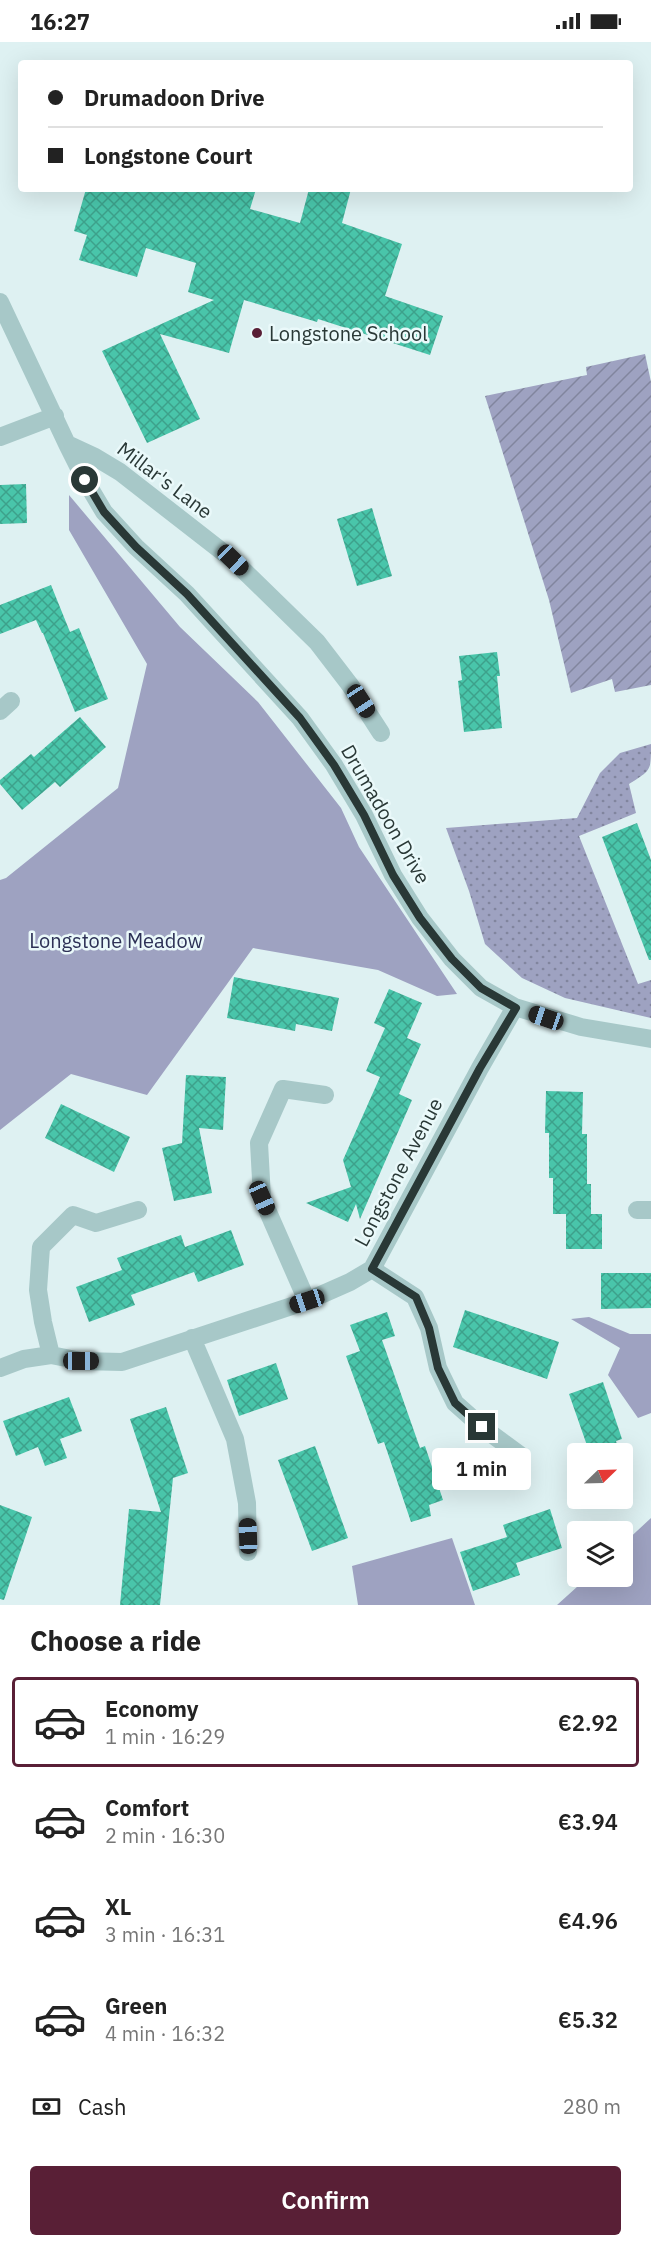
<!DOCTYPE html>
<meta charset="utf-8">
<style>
:root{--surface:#fff;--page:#f6f6f6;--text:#222;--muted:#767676;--line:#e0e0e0;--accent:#591f36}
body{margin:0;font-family:"IBM Plex Sans",sans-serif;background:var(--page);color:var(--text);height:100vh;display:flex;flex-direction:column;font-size:22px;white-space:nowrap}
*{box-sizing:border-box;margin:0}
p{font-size:20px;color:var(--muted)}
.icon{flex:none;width:33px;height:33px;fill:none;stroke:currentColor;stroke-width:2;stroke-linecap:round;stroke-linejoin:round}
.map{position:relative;height:1563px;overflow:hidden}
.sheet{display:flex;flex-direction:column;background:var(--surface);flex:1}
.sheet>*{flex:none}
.banner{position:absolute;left:18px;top:18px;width:615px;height:132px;border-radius:6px;box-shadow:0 6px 24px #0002;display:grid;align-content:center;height:132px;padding:0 30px;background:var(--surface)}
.needle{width:39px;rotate:67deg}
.buttons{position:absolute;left:567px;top:1401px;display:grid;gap:12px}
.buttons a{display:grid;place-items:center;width:66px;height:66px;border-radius:6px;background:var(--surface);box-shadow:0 6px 24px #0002;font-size:30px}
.end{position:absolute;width:27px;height:27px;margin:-14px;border:8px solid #293836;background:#fff;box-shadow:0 0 0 3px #fff}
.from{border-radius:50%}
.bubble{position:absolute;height:42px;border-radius:6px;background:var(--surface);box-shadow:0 6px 24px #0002;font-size:20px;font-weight:600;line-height:42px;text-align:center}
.car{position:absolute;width:18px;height:36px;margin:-18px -9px;border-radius:8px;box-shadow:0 0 4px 2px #0007;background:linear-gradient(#222 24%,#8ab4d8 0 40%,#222 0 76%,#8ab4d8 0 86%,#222 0)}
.banner b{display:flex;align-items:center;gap:21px;height:57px;font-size:22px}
.banner b+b{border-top:2px solid var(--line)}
.banner i{width:15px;height:15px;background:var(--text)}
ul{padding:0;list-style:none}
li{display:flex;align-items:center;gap:18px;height:90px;margin:0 12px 9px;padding:0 18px;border:3px solid transparent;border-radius:6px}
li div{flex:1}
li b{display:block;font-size:22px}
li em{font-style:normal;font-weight:600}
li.active{border-color:var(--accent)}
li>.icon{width:54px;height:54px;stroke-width:1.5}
h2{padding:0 30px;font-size:27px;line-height:72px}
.pay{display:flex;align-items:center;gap:15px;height:66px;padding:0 30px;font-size:22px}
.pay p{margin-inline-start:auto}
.button{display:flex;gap:12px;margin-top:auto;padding:12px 30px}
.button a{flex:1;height:69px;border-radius:6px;background:var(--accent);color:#fff;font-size:24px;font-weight:600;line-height:69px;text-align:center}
.status{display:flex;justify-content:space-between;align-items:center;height:42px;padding:0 30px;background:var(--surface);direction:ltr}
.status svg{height:16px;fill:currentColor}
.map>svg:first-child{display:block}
.grass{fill:url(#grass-dots)}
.park{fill:#9ea2c1}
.garden{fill:url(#garden-furrows)}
.building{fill:url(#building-cross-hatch)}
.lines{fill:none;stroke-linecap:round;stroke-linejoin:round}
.minor{stroke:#a7c8c8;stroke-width:18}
.route{stroke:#293836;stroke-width:8}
.poi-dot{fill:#591f36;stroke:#eaf9fa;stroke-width:2}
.labels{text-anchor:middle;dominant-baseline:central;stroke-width:5;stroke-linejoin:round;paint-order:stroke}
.poi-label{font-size:20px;fill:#293836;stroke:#eaf9fa;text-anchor:start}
.street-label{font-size:20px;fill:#293836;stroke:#eaf9fa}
.park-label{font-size:20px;fill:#2d3156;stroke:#eaf9fa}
</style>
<div class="status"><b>16:27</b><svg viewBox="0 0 49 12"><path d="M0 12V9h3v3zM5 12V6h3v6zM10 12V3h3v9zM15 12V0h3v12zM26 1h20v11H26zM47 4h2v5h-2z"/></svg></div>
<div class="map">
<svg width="651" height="1563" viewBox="0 0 651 1563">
<defs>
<pattern id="grass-dots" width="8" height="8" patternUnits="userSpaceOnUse" patternTransform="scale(1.5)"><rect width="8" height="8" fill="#9ea2c1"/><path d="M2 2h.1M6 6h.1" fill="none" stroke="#81859e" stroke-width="1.8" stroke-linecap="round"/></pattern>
<pattern id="garden-furrows" width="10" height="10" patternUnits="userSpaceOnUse" patternTransform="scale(1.5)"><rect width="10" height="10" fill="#9ea2c1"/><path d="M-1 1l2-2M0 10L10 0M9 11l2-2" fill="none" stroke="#81859e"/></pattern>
<pattern id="building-cross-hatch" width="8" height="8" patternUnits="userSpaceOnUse" patternTransform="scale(1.5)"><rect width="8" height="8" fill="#49c5aa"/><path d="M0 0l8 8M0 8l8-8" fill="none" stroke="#3da18b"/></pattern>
</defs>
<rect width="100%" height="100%" fill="#def1f2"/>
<path class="grass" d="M651,702c0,28 0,26 -22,40l7,29 -57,23 59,148 13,-4v38l-86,-20 -43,-20 -37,-34 -16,-53 -23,-63 131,-10 23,-45 20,-20z"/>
<path class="park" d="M69,453l111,132 78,75 83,106 18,39 98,147 -20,2 -59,-26 -125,-22 -106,147 -76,-21 -71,56v-250l6,-2 112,-90 29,-124 -78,-134z
M589,1275l41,17h21v79l-13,5 -30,-43 12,-27 -49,-29z
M651,1476v87h-94l31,-28 34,-1 1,-32z
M452,1496l23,67h-117l-6,-39z"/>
<path class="garden" d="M645,312l6,28v303l-36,7 -3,-13 -41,14 -22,-93 -64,-204 102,-21 -1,-8z"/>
<path class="building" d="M86,147h170l-6,20 50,14 9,-34h42l-9,34 60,21 -17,52 58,20 -13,39 -112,-36 -1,3 -73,-22 -15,53 -69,-19 40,85 -53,24 -45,-92 112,-51 -26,-8 8,-29 -50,-15 -9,29 -58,-17 8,-25 -13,-4z
M26,442l1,39 -27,1v-39z
M372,466l20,68 -35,10 -20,-67z
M51,543l19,47 9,-4 29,71 -33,13 -32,-79h-1l-6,-13 -36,14v-29z
M497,610l3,24h-3l5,52 -38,4 -6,-51 4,-1 -3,-24z
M80,675l26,30 -46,40 -5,-5 -33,28 -22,-26v-4l31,-26 3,3z
M637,781l14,37v100h-2l-47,-123z
M234,935l105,21 -7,33 -36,-7 -1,7 -68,-13z
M389,947l33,14 -15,35 14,6 -22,50 13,6 -52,119 -4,-15 -8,18 -42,-19 45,-16 -8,-27 37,-83 -14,-6 19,-43 -11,-5z
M186,1033l40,2 -3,53 -24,-2 13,65 -38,8 -12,-53 20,-5z
M546,1049l37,1 -1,42h5v50h4v30h11v35h-36v-35h-13v-36h-4v-45h-4z
M61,1062l69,33 -16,35 -69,-34z
M231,1188l13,35 -46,17 -4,-10 -41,15 -22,8 4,10 -46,17 -13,-35 46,-17 -5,-12 64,-23 4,12z
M601,1231h50v35l-50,1z
M465,1268l94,32 -12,37 -94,-32z
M387,1270l8,24 -13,4 38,108 5,-2 18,54 -14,5 2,11 -20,6 -27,-80 -6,2 -32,-88 14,-5 -10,-26z
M276,1321l12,36 -49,17 -12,-36z
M603,1340l19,57 -6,2 4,13h-30l-21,-60z
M69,1355l13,34 -22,8 7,19 -22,8 -7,-19 -22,9 -13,-35z
M166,1365l22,66 -15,5 -13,127h-40l9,-96 32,3 -31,-93z
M315,1404l33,92 -36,13 -34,-91z
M0,1463l32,12 -28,83 -4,-1z
M550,1467l12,39 -46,15 4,12 -47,16 -13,-39 47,-15 -4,-12z"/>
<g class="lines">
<path class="minor" d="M0,260l67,142 18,36 19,32 32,35 51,47 113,124 34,47 30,50 29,60 27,43 32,41 29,29 34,19 66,20 70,12
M0,395l55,-21
M67,402l28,13 25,15 113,88 84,82 33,43 31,48
M0,669l11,-10
M637,1168h14
M372,1227l43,28 14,31 9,40 17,35 27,24 38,28
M307,1259l-45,-103 -3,-55 24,-54 42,6
M192,1296l43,101 12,64 1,49
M51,1313l-8,-33 -5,-32 3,-43 32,-32 23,8 42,-13
M0,1326l24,-9 27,-4 30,6 41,1 185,-61 43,-19 22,-13 108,-201 35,-61"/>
</g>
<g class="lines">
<path class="route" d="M85,438l19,32 32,35 51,47 113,124 34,47 30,50 29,60 27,43 32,41 29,29 35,20 -36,60 -108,201 44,28 13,31 9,40 17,35 27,24"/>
</g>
<circle class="poi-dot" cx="257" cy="291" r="6"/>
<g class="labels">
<g class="poi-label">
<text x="269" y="291">Longstone School</text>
</g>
<g class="street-label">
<text transform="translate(165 438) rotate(37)">Millar's Lane</text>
<text transform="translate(386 772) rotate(60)">Drumadoon Drive</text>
<text transform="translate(398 1130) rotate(-62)">Longstone Avenue</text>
</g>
<g class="park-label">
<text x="116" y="898">Longstone Meadow</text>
</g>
</g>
</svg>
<div class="buttons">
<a><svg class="needle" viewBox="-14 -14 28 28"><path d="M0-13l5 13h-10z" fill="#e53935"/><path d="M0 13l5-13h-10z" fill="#767676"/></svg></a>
<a><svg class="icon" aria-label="layers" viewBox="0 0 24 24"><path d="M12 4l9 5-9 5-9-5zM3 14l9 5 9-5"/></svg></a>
</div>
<i class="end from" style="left:85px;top:438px"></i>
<i class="end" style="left:482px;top:1385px"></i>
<div class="bubble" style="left:432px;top:1406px;width:99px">1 min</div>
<i class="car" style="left:233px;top:518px;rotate:134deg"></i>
<i class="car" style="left:361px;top:659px;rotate:147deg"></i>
<i class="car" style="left:546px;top:976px;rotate:289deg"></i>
<i class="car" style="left:262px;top:1156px;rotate:156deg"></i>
<i class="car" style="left:307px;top:1259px;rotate:252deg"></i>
<i class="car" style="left:81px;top:1319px;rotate:90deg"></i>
<i class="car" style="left:248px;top:1494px;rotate:358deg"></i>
<div class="banner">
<b><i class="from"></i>Drumadoon Drive</b>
<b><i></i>Longstone Court</b>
</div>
</div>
<section class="sheet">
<h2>Choose a ride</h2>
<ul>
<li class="active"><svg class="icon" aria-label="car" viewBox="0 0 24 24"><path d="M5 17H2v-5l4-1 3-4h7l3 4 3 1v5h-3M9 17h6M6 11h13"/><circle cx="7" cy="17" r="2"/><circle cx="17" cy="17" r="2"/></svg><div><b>Economy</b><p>1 min · 16:29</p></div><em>€2.92</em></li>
<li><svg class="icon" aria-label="car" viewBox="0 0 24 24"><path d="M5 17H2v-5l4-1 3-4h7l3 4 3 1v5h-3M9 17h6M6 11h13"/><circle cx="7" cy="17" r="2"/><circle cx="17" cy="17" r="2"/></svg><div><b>Comfort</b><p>2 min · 16:30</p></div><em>€3.94</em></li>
<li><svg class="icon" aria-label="car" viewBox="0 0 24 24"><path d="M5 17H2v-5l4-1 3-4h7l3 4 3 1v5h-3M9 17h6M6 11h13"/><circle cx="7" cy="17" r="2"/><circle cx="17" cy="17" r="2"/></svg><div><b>XL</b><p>3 min · 16:31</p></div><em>€4.96</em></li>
<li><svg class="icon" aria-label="car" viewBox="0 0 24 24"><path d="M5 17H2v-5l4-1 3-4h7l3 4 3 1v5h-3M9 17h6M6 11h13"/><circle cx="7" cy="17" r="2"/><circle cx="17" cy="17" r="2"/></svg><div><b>Green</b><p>4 min · 16:32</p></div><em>€5.32</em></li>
</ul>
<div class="pay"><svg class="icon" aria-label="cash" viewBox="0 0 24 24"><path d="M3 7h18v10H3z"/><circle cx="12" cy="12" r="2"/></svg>Cash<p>280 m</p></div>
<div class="button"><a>Confirm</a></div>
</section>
